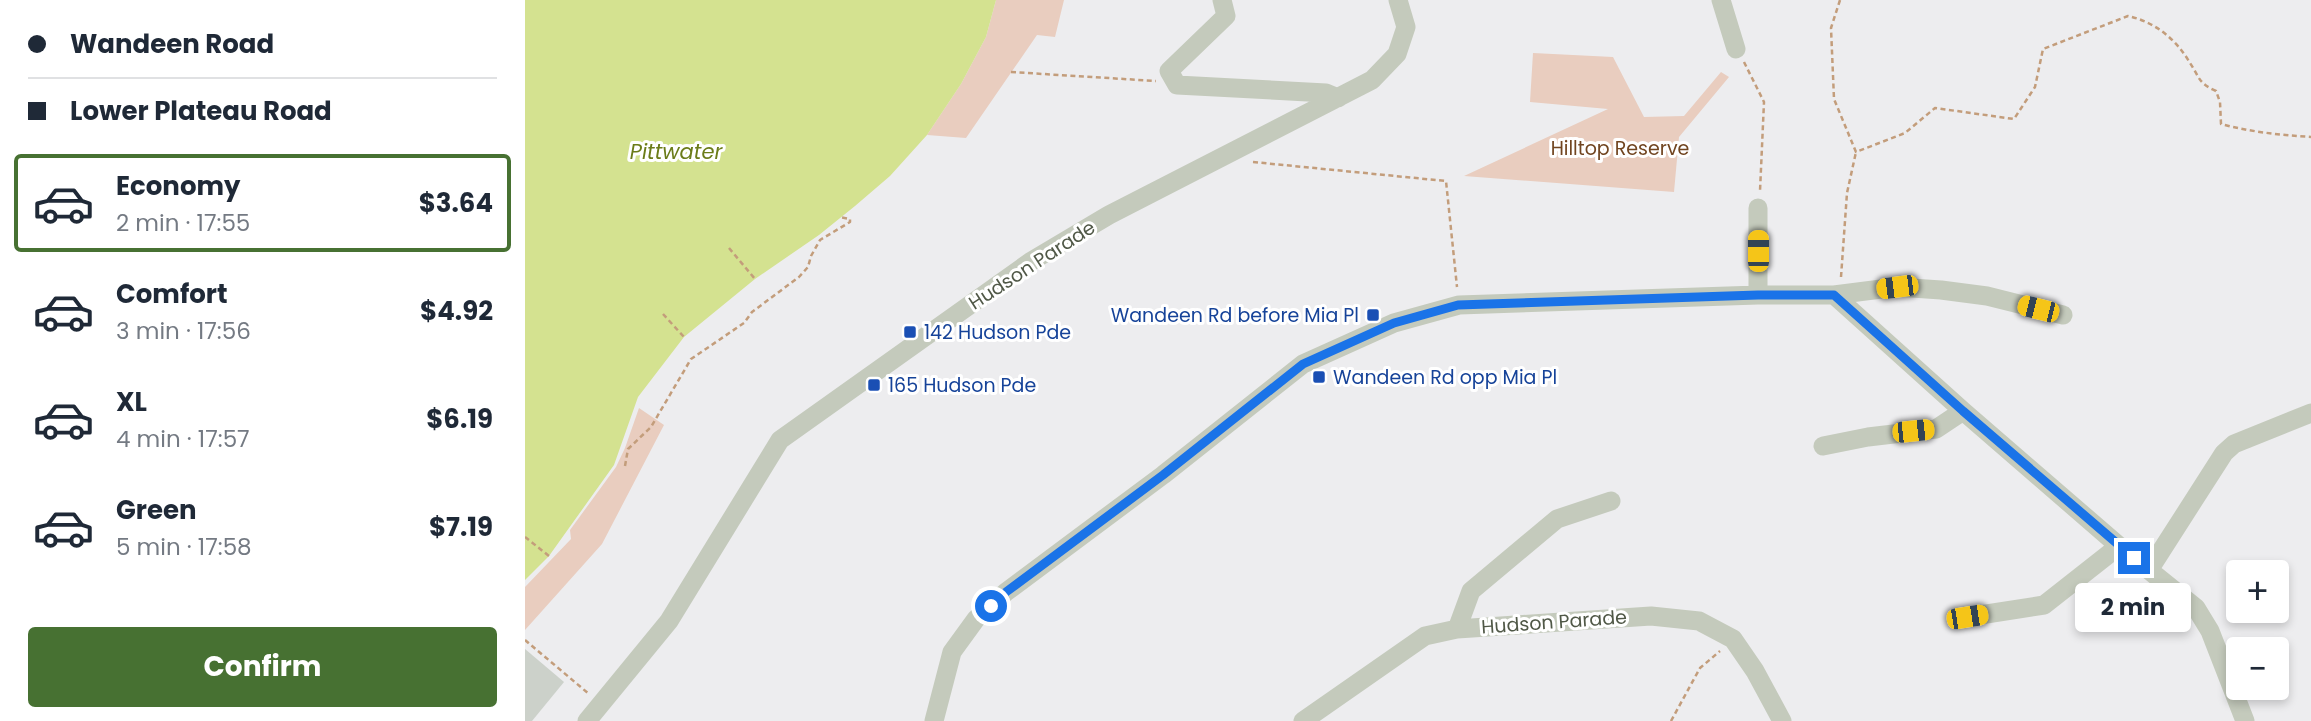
<!DOCTYPE html>
<meta charset="utf-8">
<style>
:root{--surface:#fff;--page:#f2f2f3;--text:#1f2937;--muted:#747a83;--line:#e0e1e3;--accent:#477132}
body{margin:0;font-family:Poppins,sans-serif;background:var(--page);color:var(--text);height:100vh;display:flex;flex-direction:column;font-size:26px;white-space:nowrap}
*{box-sizing:border-box;margin:0}
p{font-size:23px;color:var(--muted)}
.icon{flex:none;width:38px;height:38px;fill:none;stroke:currentColor;stroke-width:2;stroke-linecap:round;stroke-linejoin:round}
.map{position:relative;flex:1;overflow:hidden}
.details{display:flex;flex-direction:column;background:var(--surface);width:525px}
.details>*{flex:none}
.hud{display:grid;align-content:center;height:154px;padding:0 28px;background:var(--surface)}
.controls{position:absolute;left:1701px;top:560px;display:grid;gap:14px}
.controls a{display:grid;place-items:center;width:63px;height:63px;border-radius:7px;background:var(--surface);box-shadow:0 4px 10px #0003;font-size:35px}
.end{position:absolute;width:32px;height:32px;margin:-16px;border:9px solid #1a73e8;background:#fff;box-shadow:0 0 0 4px #fff}
.from{border-radius:50%}
.bubble{position:absolute;height:49px;border-radius:7px;background:var(--surface);box-shadow:0 4px 10px #0003;font-size:23px;font-weight:700;line-height:49px;text-align:center}
.car{position:absolute;width:21px;height:42px;margin:-21px -10px;border-radius:9px;box-shadow:0 0 5px 2px #0007;background:linear-gradient(#f5c518 24%,#345 0 40%,#f5c518 0 76%,#345 0 86%,#f5c518 0)}
.hud b{display:flex;align-items:center;gap:24px;height:66px;font-size:26px}
.hud b+b{border-top:2px solid var(--line)}
.hud i{width:18px;height:18px;background:var(--text)}
ul{padding:0;list-style:none}
li{display:flex;align-items:center;gap:21px;height:98px;margin:0 14px 10px;padding:0 14px;border:4px solid transparent;border-radius:7px}
li div{flex:1}
li b{display:block;font-size:26px}
li em{font-style:normal;font-weight:700}
li.on{border-color:var(--accent)}
li>.icon{width:63px;height:63px;stroke-width:1.5}
.action{display:flex;gap:14px;margin-top:auto;padding:14px 28px}
.action a{flex:1;height:80px;border-radius:7px;background:var(--accent);color:#fff;font-size:28px;font-weight:700;line-height:80px;text-align:center}
main{display:flex;flex:1;min-height:0}
.map>svg:first-child{display:block}
.green{fill:#e9cdbf}
.water{fill:#d4e290}
.building{fill:#ccd1ca}
.lines{fill:none;stroke-linecap:round;stroke-linejoin:round}
.path{stroke:#c39d7b;stroke-width:2.5;stroke-dasharray:5 3.5;stroke-linecap:butt}
.minor{stroke:#c4cabc;stroke-width:19}
.route{stroke:#1a73e8;stroke-width:9}
.transit-dot{fill:#1a4fb4;stroke:#fff;stroke-width:2.5}
.labels{text-anchor:middle;dominant-baseline:central;stroke-width:6;stroke-linejoin:round;paint-order:stroke}
.park-label{font-size:19px;fill:#714520;stroke:#fff}
.street-label{font-size:19px;fill:#505847;stroke:#fff}
.transit-label{font-size:19px;fill:#164399;stroke:#fff;text-anchor:start}
.water-label{font-size:21px;font-style:italic;fill:#6b7c19;stroke:#fff}
</style>
<main>
<section class="details">
<div class="hud">
<b><i class="from"></i>Wandeen Road</b>
<b><i></i>Lower Plateau Road</b>
</div>
<ul>
<li class="on"><svg class="icon" aria-label="car" viewBox="0 0 24 24"><path d="M5 17H2v-5l4-1 3-4h7l3 4 3 1v5h-3M9 17h6M6 11h13"/><circle cx="7" cy="17" r="2"/><circle cx="17" cy="17" r="2"/></svg><div><b>Economy</b><p>2 min · 17:55</p></div><em>$3.64</em></li>
<li><svg class="icon" aria-label="car" viewBox="0 0 24 24"><path d="M5 17H2v-5l4-1 3-4h7l3 4 3 1v5h-3M9 17h6M6 11h13"/><circle cx="7" cy="17" r="2"/><circle cx="17" cy="17" r="2"/></svg><div><b>Comfort</b><p>3 min · 17:56</p></div><em>$4.92</em></li>
<li><svg class="icon" aria-label="car" viewBox="0 0 24 24"><path d="M5 17H2v-5l4-1 3-4h7l3 4 3 1v5h-3M9 17h6M6 11h13"/><circle cx="7" cy="17" r="2"/><circle cx="17" cy="17" r="2"/></svg><div><b>XL</b><p>4 min · 17:57</p></div><em>$6.19</em></li>
<li><svg class="icon" aria-label="car" viewBox="0 0 24 24"><path d="M5 17H2v-5l4-1 3-4h7l3 4 3 1v5h-3M9 17h6M6 11h13"/><circle cx="7" cy="17" r="2"/><circle cx="17" cy="17" r="2"/></svg><div><b>Green</b><p>5 min · 17:58</p></div><em>$7.19</em></li>
</ul>
<div class="action"><a>Confirm</a></div>
</section>
<div class="map">
<svg width="1786" height="721" viewBox="0 0 1786 721">
<rect width="100%" height="100%" fill="#ededef"/>
<path class="green" d="M471,0h68l-9,37 -18,-2 -71,103 -39,-3 34,-51 25,-47z
M1008,53l80,4 31,60 40,-1 37,-44 8,5 -50,60 -5,55 -210,-16 144,-67 -78,-7z
M114,408l25,17 -62,119 -77,86v-43l46,-48 -1,-9 46,-63 9,-19z"/>
<path class="water" d="M0,0h471l-10,37 -25,47 -34,51 -37,41 -35,30 -36,29 -64,44 -71,58 -46,60 -24,68 -65,91 -24,24z"/>
<path class="building" d="M0,649l39,33 -32,39h-7z"/>
<g class="lines">
<path class="path" d="M1315,0l-9,28 3,71 22,53 49,-19 30,-25 79,11 21,-32 8,-38 85,-33c27,6 48,23 62,47 10,15 8,20 26,28l4,11 1,22c30,8 59,11 90,13
M1219,62l20,40 -4,89
M486,72l145,9
M728,162l193,19 11,106
M204,248l26,31
M1316,277l6,-84 9,-41
M138,314l21,23
M100,466l3,-17 23,-22 40,-68 53,-36 8,-11 47,-35 9,-10 3,-11 9,-16 30,-18v-3l-11,-2
M0,537l24,19
M0,640l64,54
M1146,721l29,-53 20,-17"/>
<path class="minor" d="M697,0l4,16 -57,55 8,14 149,8 12,5
M1196,0l15,49
M1233,208v87
M1309,295l129,116 156,135 77,62 14,23 35,90
M1298,446l45,-9 68,-8 27,-18
M1624,570l75,-117 10,-9 77,-31
M1442,617l77,-12 75,-59
M932,629l14,-38 86,-72 54,-18
M62,721l82,-100 111,-181 250,-178 79,-47 263,-135 25,-26 9,-27 -8,-27
M409,721l18,-69 24,-33 30,-27 157,-117 140,-111 91,-41 65,-18 299,-10h76l63,-8 44,3 46,6 76,19
M778,721l122,-85 32,-7 194,-13 48,5 34,18 22,32 27,50"/>
</g>
<g class="lines">
<path class="route" d="M466,606l15,-14 157,-117 140,-111 91,-41 64,-18 300,-10h76l129,116 171,147"/>
</g>
<g class="transit-dot">
<rect x="841" y="308" width="14" height="14" rx="3.5"/>
<rect x="378" y="325" width="14" height="14" rx="3.5"/>
<rect x="787" y="370" width="14" height="14" rx="3.5"/>
<rect x="342" y="378" width="14" height="14" rx="3.5"/>
</g>
<g class="labels">
<g class="park-label">
<text x="1095" y="148">Hilltop Reserve</text>
</g>
<g class="street-label">
<text transform="translate(507 265) rotate(-33)">Hudson Parade</text>
<text transform="translate(1029 622) rotate(-4)">Hudson Parade</text>
</g>
<g class="transit-label">
<text x="834" y="315" text-anchor="end">Wandeen Rd before Mia Pl</text>
<text x="399" y="332">142 Hudson Pde</text>
<text x="808" y="377">Wandeen Rd opp Mia Pl</text>
<text x="363" y="385">165 Hudson Pde</text>
</g>
<g class="water-label">
<text x="151" y="151">Pittwater</text>
</g>
</g>
</svg>
<div class="controls">
<a>+</a>
<a>−</a>
</div>
<i class="end from" style="left:466px;top:606px"></i>
<i class="end" style="left:1609px;top:558px"></i>
<div class="bubble" style="left:1550px;top:583px;width:116px">2 min</div>
<i class="car" style="left:1233px;top:251px;rotate:0deg"></i>
<i class="car" style="left:1372px;top:287px;rotate:263deg"></i>
<i class="car" style="left:1513px;top:309px;rotate:284deg"></i>
<i class="car" style="left:1388px;top:431px;rotate:84deg"></i>
<i class="car" style="left:1442px;top:617px;rotate:81deg"></i>
</div>
</main>
